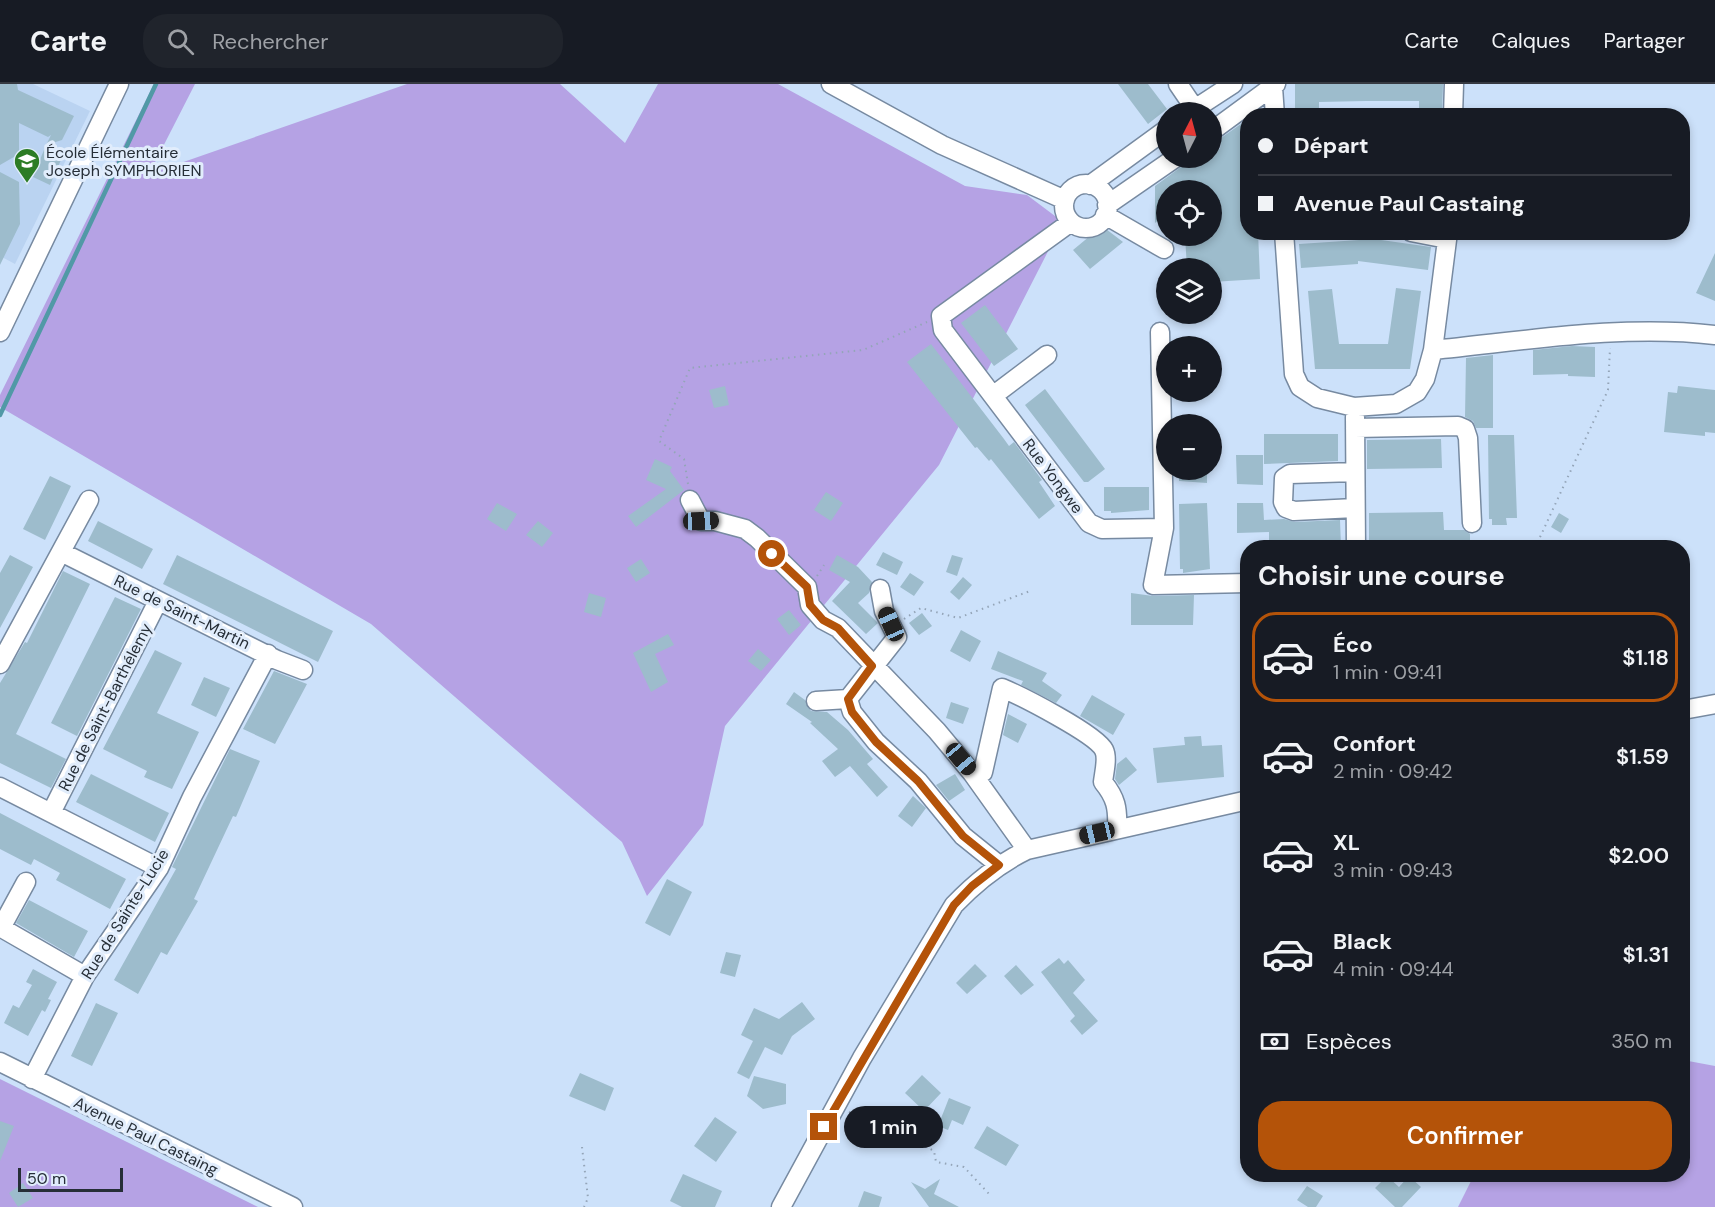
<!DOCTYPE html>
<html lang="fr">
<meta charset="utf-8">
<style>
:root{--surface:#171b24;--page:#20242c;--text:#f1f3f6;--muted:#9ea1a6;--line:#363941;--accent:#b45309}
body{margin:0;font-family:"DM Sans",sans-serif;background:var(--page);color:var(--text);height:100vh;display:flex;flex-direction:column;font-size:22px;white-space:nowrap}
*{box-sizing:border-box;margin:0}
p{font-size:20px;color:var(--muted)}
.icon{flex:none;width:33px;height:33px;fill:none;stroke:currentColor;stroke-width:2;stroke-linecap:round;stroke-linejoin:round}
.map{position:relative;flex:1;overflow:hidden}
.details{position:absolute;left:1240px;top:456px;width:450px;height:642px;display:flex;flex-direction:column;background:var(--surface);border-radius:24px;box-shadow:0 3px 9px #0003}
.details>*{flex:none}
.top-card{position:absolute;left:1240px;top:24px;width:450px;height:132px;border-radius:24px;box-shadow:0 3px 9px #0003;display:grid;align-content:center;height:132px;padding:0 18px;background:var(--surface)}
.needle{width:39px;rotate:6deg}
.buttons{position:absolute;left:1156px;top:18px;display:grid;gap:12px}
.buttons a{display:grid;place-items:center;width:66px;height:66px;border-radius:50%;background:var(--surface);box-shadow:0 3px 9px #0003;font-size:30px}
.scale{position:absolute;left:18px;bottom:15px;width:105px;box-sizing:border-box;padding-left:6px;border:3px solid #262e37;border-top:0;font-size:16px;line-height:21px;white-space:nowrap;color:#262e37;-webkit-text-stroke:4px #e1edfc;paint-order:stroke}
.end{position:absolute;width:27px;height:27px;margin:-14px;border:8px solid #b45309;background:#fff;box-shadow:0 0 0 3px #fff}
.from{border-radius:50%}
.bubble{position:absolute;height:42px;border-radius:21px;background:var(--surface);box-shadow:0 3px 9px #0003;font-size:20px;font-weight:600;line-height:42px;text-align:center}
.car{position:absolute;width:18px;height:36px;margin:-18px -9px;border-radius:8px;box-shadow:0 0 4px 2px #0007;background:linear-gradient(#222 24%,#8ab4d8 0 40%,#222 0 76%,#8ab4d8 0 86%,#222 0)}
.top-card b{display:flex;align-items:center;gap:21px;height:57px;font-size:22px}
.top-card b+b{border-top:2px solid var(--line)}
.top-card i{width:15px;height:15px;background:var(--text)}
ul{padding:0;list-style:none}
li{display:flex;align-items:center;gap:18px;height:90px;margin:0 12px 9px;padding:0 6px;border:3px solid transparent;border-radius:24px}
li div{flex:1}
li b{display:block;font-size:22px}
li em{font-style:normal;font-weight:600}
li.current{border-color:var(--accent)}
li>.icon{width:54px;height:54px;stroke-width:1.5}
h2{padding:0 18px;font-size:27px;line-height:72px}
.pay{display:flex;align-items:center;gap:15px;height:66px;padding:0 18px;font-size:22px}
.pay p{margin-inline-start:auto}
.primary-button{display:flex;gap:12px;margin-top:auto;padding:12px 18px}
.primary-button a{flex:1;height:69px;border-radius:24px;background:var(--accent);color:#fff;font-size:24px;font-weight:600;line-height:69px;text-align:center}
header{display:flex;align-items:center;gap:36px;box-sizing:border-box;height:84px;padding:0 30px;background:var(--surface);border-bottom:2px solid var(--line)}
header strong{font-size:28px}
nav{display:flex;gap:33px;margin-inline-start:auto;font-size:21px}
.search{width:420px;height:54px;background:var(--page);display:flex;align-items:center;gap:15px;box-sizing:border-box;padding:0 21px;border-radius:24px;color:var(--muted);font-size:22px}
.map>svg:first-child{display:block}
.built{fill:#bad3f1}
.forest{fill:#b5a2e4}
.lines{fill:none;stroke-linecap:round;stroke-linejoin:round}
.stream{stroke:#5199a6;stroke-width:4.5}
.building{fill:#9dbccc}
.minor-casing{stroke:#778aa1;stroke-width:21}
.path{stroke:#94a5b8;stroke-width:2;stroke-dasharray:1.5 4.5;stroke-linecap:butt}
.minor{stroke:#fff;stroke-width:18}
.route{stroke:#b45309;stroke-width:8}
.labels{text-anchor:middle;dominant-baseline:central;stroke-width:6;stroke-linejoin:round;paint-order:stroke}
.poi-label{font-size:16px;fill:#262e37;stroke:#e1edfc;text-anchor:start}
.street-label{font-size:16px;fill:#262e37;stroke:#e1edfc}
</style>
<header>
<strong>Carte</strong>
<div class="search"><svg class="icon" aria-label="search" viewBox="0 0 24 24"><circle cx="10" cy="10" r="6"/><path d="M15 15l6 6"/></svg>Rechercher</div>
<nav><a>Carte</a><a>Calques</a><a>Partager</a></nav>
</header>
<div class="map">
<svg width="1715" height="1123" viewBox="0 0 1715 1123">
<rect width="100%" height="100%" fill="#cce1fa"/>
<path class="built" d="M0,0h33l57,27 -75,153 -15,-8z"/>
<path class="forest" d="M154,0h41l-46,90 258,-90h153l65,59 33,-59h120l187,102 62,9 36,27 -124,243 -214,261 -22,99 -56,71 -25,-54 -251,-218 -371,-217v-12z
M1683,976l32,6v141h-257l16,-32 209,-1z
M0,995l258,128h-258z"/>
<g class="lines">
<path class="stream" d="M0,331l156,-331"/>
</g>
<path class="building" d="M0,0h17l1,6 56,26 -12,24 -16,5 5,-10 -3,2 -29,-14v31l-19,11z
M1118,0h30l19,25 -19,15z
M1295,0h148l-1,32h-23v-15h-53l-47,1v14h-24z
M1248,35v113h10l2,47 -48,3v-14h-25l-2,-32h27v-46h-45v22l-12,11v-37l26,-19 5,-9h26v-8l8,-1 1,-11z
M46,61l18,8 -14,32 -17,-8z
M0,88l19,10 1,42 -20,41z
M1102,142l21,16 -33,27 -17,-19z
M1374,155l57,8 -3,23 -70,-9v3l-57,4 -2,-24z
M1715,169v48l-19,-8z
M1396,204l25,3 -11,78h-95l-7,-78 24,-2 7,55h49z
M985,221l33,44 -24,17 -33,-43z
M931,260l73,95 5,7 5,-4 28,38 -3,2 16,24 -16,13 -48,-60 -2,2 -12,-14 -2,1 -68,-86z
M1572,262l23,1v30l-27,-1v-2l-35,1v-25z
M1493,271v73h-17l-3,-7 -8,-4 1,-59z
M725,302l4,19 -15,3 -5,-18z
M1678,302l37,4v43l-10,-1v4l-41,-4 4,-40 9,1z
M1045,305l60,80 -17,13h-4l-59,-77z
M1264,350h74v27l-74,3z
M1488,351h26l3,83h-11l1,7h-15v-6h-3z
M1441,355l1,29 -75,1v-29z
M1236,371h27v30l-26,-1z
M655,375l17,8 -2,4 14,19 -48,37 -8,-11 38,-27 -20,-9z
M1179,386h28v13l-28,-2z
M50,392l21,10 -26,54 -22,-11z
M1104,403h45v23l-38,3v-2h-7z
M826,408l17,11 -12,18 -17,-11z
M497,419l20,11 -11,17 -19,-12z
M1207,419l3,66 -27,4v-4h-3l-1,-65z
M1237,419h26l1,17 20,-1 11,3 45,-2 1,27 -72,1v-16l-32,1z
M1443,428l1,18h20l6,4v14h-25v-6l-76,1v-30z
M1559,429l10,6 -8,14 -10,-6z
M98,437l55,28 -11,20 -54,-28z
M538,437l15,12 -11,14 -16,-12z
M883,468l20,10 -6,13 -21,-10z
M10,471l23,12 -33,61v-55z
M177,471l156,76 -15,31 -155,-78z
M837,471l21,12 14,15 -3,11 -11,10 20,20 -12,11 -34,-33 18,-19 -21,-12z
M952,471l11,3 -6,18 -11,-4z
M641,475l9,14 -14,9 -9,-14z
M63,487l27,13 -74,150 50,25 -15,29 -51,-25v-80l25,-41 2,1z
M910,489l14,9 -10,14 -14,-9z
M963,493l9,8 -13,15 -9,-8z
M589,509l17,5 -5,19 -17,-5z
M1131,509l22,3 41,-1 -1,30h-62z
M115,513l26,12 -64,127 -26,-13z
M789,526l12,15 -12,10 -12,-16z
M922,529l10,13 -13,9 -10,-12z
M961,546l20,11 -11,21 -20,-11z
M668,550l6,11 -19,9 13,28 -17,10 -18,-39z
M758,565l13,11 -10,11 -13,-10z
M155,566l27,13 -25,50 42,19 -27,57 -28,-12 3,-6 -44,-22z
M998,567l49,22 -5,8 20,14 -6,8 -35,-18 2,-4 -32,-12z
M274,587l33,13 -32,60 -32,-15z
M204,593l26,11 -14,29 -25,-12z
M794,608l11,8 6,11 16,1 21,18 25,29 -6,5 21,23 -11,10 -27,-31 -15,11 -13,-16 16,-12 -28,-26 2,-1 -26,-18z
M1092,611l33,19 -12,21 -33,-19z
M951,618l18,6 -6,16 -17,-6z
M1008,630l19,10 -9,19 -15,-8z
M1201,652l1,10 20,-1 2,32 -67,6 -4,-35 32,-3 -1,-8z
M230,665l30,12 -24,56 -3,-1 -39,83 4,2 -31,54 -6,-3 -23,42 -24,-14 62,-111 -4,-2z
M1126,673l11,13 -18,15 -4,-6 2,-15z
M91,690l78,39 -14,29 -79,-40z
M955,690l10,16 -16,11 -13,-16z
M913,712l13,12 -14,19 -14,-11z
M0,729l126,66 -16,30 -54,-29 4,-7 -26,-14 -3,6 -31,-16z
M667,795l25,13 -22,44 -25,-13z
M29,816l59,31 -14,26 -58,-34z
M726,868l15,3 -6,22 -15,-4z
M1059,874l5,6 4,-4 17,20 -12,13 25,28 -16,14 -12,-14 5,-5 -34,-44z
M975,880l12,12 -20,18 -11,-11z
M1016,881l18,20 -13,10 -17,-19z
M33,885l24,13 -9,17 3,1 -6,12 -3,-2 -14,26 -24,-13 9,-18 6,3 13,-23 -6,-3z
M802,918l13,17 -23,17 -10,19 -17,-8 -16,32 -12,-6 16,-32 -12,-6 13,-27 25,11z
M96,919l22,10 -26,53 -21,-10z
M580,989l34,15 -9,23 -36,-15z
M922,991l19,18 -17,18 -19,-18z
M754,992l32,8v20l-23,5 -16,-13z
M949,1014l22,9 -8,18 -11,-5 -4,10 -10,-4z
M715,1033l22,15 -21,30 -22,-16z
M0,1037l14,5 -14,35z
M987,1042l32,19 -13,21 -32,-18z
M683,1090l39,17 -7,16h-33l-12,-6z
M1387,1092l12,11 10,-11 12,11 -19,20h-7l-20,-19z
M940,1095l-6,15 25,13h-30l-18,-25 14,7z
M23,1099l10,15 -15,9 -9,-14z
M1307,1102l16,10 -7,11h-8l-11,-7z
M864,1107l18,6 -3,10h-21z"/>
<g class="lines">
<g class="minor-casing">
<path id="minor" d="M831,0l111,61 123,55
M1178,0l17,25
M1273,3l2,29
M1190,28l43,-28
M1453,32l1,-32
M1212,47l64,-47
M1064 122a22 22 0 1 1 44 0a22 22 0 1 1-44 0Z
M1090,101l77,-56
M1107,121l68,-47
M1105,131l59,34
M1071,138l-130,94 2,14 146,193 13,6 62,-1
M1284,148l10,142 6,13 17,11 37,9 42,-3 21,-12 8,-13 8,-29c92,-9 189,-26 282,-15
M1411,148l36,7
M0,248l119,-248
M1160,248l4,196 -11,57 95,-2
M1433,266l15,-118
M994,311l53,-40
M1355,333l1,131
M1355,344l103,-2 7,3 3,9 4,85
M1355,388l-65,2 -6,4 -1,24 3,6 8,3 61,-3
M690,416l11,21h14l30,8 12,9 50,49 3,18 13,15 15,8 99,103 35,42 55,77
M61,468l216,108 26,10
M0,580l89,-164
M848,615l4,13 24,30 42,39 45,55 36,29
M816,617l32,-2 49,-62 -13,-26 -4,-22
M1683,626l32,-6
M972,689l11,-1 19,-84c19,8 94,46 102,62 4,8 0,23 -1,32 13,16 15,26 14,47
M0,703l159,81
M51,729l107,-212
M0,843l85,49
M1,844l25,-46
M0,978l293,145
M32,995l53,-103 74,-108 33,-71 76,-143
M781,1123l81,-149 92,-153c22,-23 44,-41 73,-55l221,-50"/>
</g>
<path class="path" d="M688,400l-4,-25 -25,-18 31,-73 173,-18 64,-28
M1535,464l73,-158 2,-42
M817,492l7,-11
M904,535l17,-11 37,10 72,-27
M849,1028l46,17 39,22 2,11 28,5 26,28
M582,1063l6,51 -4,9"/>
<use href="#minor" class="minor"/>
</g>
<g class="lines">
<path class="route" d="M772,470l35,33 3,18 13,15 15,8 34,38 -24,33 4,13 24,30 42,39 45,55 36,29 -27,21 -18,19 -130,222"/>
</g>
<defs>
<g id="school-pin" transform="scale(1.35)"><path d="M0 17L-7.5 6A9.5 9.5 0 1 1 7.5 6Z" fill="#2c7c25" stroke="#e1edfc"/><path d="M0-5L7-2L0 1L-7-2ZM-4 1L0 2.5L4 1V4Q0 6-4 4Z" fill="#fff"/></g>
</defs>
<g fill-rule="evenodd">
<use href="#school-pin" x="27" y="77"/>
</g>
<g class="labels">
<g class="poi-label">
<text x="46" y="68">École Élémentaire<tspan x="46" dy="18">Joseph SYMPHORIEN</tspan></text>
</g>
<g class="street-label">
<text transform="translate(1053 392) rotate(53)">Rue Yongwe</text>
<text transform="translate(182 528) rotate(26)">Rue de Saint-Martin</text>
<text transform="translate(105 623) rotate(-63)">Rue de Saint-Barthélemy</text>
<text transform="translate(125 830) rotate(-58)">Rue de Sainte-Lucie</text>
<text transform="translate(146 1052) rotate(26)">Avenue Paul Castaing</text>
</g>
</g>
</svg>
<div class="buttons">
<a><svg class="needle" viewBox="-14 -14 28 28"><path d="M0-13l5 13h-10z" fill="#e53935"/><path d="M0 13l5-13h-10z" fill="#9ea1a6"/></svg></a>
<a><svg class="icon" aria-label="locate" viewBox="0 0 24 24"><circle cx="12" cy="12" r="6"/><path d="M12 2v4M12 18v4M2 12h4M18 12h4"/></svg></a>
<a><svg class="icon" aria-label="layers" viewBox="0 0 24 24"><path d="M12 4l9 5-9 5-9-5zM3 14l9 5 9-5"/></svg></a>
<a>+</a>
<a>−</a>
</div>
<div class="scale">50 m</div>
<i class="end from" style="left:772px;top:470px"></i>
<i class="end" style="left:824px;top:1043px"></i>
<div class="bubble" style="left:844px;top:1022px;width:99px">1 min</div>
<i class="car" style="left:701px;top:437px;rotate:88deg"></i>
<i class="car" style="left:891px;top:540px;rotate:336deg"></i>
<i class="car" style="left:961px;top:675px;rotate:140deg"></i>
<i class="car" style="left:1097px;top:749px;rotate:257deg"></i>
<div class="top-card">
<b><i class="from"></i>Départ</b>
<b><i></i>Avenue Paul Castaing</b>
</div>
<section class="details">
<h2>Choisir une course</h2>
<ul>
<li class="current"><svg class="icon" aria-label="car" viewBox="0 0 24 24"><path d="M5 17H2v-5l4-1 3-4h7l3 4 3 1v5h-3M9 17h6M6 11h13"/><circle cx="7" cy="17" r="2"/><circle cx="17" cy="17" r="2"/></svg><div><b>Éco</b><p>1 min · 09:41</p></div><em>$1.18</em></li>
<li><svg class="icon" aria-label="car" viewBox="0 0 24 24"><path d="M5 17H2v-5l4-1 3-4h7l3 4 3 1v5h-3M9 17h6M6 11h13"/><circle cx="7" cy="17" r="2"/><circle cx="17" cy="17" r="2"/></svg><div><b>Confort</b><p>2 min · 09:42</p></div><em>$1.59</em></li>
<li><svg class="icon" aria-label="car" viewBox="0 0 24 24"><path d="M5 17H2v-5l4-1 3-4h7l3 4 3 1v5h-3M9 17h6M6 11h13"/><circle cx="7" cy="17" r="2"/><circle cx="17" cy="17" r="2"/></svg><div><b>XL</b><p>3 min · 09:43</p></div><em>$2.00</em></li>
<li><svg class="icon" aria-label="car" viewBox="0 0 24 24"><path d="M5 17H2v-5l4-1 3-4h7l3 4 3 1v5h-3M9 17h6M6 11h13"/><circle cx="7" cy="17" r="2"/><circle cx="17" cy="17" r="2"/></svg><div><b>Black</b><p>4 min · 09:44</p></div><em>$1.31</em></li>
</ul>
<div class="pay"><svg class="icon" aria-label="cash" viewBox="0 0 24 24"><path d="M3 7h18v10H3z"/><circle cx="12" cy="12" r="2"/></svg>Espèces<p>350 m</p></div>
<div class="primary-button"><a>Confirmer</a></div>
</section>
</div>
